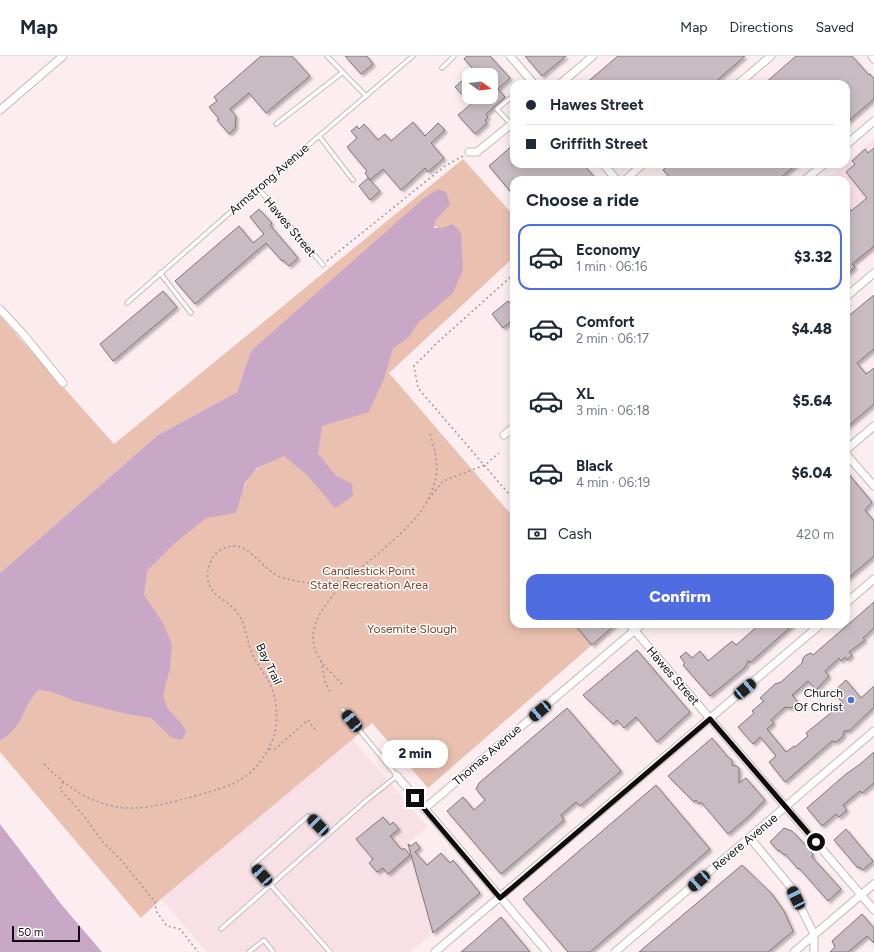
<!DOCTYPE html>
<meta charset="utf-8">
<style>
:root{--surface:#fff;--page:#f6f6f7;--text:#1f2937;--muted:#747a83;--line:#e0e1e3;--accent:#4f6ce1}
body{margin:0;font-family:Figtree,sans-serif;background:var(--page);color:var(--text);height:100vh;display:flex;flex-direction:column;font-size:15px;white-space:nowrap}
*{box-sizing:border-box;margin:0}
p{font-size:13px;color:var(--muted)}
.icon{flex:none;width:22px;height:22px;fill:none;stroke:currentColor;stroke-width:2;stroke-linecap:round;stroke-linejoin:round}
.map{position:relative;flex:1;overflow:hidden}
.panel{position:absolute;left:510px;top:120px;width:340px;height:452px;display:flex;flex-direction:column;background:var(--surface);border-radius:12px;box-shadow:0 2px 10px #0003}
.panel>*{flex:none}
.guide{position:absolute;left:510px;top:24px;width:340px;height:88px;border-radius:12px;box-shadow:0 2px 10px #0003;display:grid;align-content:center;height:88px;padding:0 16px;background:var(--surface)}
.needle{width:26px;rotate:104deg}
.fabs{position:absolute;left:462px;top:12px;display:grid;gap:8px}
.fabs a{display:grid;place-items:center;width:36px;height:36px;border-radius:8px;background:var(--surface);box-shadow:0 2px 10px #0003;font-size:20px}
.scale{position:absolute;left:12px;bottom:10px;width:68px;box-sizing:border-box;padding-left:4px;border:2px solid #100c0d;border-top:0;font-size:11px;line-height:14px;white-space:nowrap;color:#100c0d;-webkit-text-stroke:3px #fff;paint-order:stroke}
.end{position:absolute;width:18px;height:18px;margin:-9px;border:5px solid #100c0d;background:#fff;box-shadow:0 0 0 2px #fff}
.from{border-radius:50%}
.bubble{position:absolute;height:28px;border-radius:12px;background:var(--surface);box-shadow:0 2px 10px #0003;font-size:13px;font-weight:800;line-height:28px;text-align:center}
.car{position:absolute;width:12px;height:24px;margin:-12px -6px;border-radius:5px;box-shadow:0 0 3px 1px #0007;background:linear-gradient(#222 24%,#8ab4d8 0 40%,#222 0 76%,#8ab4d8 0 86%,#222 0)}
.guide b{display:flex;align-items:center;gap:14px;height:38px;font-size:15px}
.guide b+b{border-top:1px solid var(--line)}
.guide i{width:10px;height:10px;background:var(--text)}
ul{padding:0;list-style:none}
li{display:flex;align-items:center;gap:12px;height:66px;margin:0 8px 6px;padding:0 8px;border:2px solid transparent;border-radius:12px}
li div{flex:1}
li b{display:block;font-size:15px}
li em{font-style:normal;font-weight:800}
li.on{border-color:var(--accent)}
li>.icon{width:36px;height:36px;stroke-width:1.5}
h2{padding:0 16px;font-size:18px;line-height:48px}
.pay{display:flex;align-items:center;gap:10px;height:44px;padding:0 16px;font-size:15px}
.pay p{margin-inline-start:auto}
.cta{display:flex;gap:8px;margin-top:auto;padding:8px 16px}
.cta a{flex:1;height:46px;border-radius:12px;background:var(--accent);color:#fff;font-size:16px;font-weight:800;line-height:46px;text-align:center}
header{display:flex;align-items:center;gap:24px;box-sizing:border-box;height:56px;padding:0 20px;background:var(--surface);border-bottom:1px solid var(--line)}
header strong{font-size:19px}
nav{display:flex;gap:22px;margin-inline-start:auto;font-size:14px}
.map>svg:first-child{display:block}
.built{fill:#f8e1e6}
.green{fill:#eac0b0}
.water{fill:#c8a7c7}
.building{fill:#c8bcc2;stroke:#7f747a;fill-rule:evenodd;filter:url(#shadow)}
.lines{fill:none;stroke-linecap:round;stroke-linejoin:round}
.lane-casing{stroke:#c6b9bb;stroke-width:5.5}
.street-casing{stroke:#c6b9bb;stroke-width:9}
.path{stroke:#a09698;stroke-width:1.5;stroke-dasharray:2 3;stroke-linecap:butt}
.lane{stroke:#fff;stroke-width:3.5}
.street{stroke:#fff;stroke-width:7}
.route{stroke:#100c0d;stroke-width:5}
.poi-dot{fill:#4f6ce1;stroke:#fff;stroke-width:1.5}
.labels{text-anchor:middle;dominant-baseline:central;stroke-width:3;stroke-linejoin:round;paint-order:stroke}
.street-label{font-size:12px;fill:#100c0d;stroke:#fff}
.park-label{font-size:12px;fill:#7c422a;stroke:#fff}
.poi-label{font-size:12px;fill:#100c0d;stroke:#fff;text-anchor:end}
</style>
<header>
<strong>Map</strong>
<nav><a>Map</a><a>Directions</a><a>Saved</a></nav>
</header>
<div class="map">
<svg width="874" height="896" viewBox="0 0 874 896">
<defs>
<filter id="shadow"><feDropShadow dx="2.5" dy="2.5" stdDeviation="1" flood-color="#0004"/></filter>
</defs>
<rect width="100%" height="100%" fill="#fceef0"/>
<path class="built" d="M874,83v112l-28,24v-95h-19z
M352,683l76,88 -19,15 24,91 -23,19h-203l-46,-53z"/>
<path class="green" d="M463,103l51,57v41l-125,116 125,145v106h61l17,21 -164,143 -56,-65 -211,176 -20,19 -141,-166v-35l200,-205 36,1c6,-21 9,-40 30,-49l177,-231 -24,-22 -168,140 -14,41 -79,43 -158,138v-257l114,128z"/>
<path class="water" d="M438,133l8,3 4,12 -14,16 -2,8h8l11,-4 8,9 2,37 -10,23 -34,29 -12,17 -14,9 -8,28 -16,36 -47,14 -4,27 17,22 17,9 1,12 -18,12 -28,-33 -23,-19 -27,12 -12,15 -9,30 -30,5 -31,25 -28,28 -3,24 19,28 9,22 -2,23 -7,27 4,13 13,14 6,9 -4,9 -10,-2 -21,-20 -24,-4 -52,-13 -25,-10 -12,-1c-16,17 -15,39 -38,50v-167l158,-138 79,-43 14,-41 172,-152z
M0,768l61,80 41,48h-102z"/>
<path class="building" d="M261,0h31l18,20 -44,37 -17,-20 -19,16 6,7 -1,12 -6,6 -12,-14 2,-1 -10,-12 8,-6 -3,-4z
M345,0h22l6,8 -12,10z
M467,0h23l20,22 -12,11 7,8 -19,17 2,3 -3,3 2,3 -12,11 -17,-19 13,-11 -16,-17 19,-17 -10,-11zM469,19h22v22h-22z
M525,0h41l-24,20z
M618,0h127l-32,28h-128z
M796,0h56l17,19 1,-1 4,5v20l-28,24v-39h-82z
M413,66l12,14 13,-13 7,7 -14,13 13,15 -16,14 -3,-4 -24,22 -18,-21 -13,11 -5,-7 2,-2 -20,-24 10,-9 -6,-7 6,-5 2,3 5,-5 14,16 7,-6 6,7z
M514,88v20h69l14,16h-83v16l-25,-30z
M874,92v98l-22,18 3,3 -9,8v-70l5,6 16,-13 -21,-26 9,-8 -3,-3 13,-12 3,4z
M670,108h127l-19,16h-106l-9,-10z
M368,122l12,13 -10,9 -11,-14z
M259,153l13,14 -2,2 28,33 -9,8 -6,-6 -1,1 -16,-18 -71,61 -20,-23 64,-55 14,17 11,-9 -14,-17z
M163,235l14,16 -64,54 -13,-17z
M874,239v54l-17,14 9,11 8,-6v36l-28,24v-12l3,-3 -3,-3v-92z
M508,245l6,7v11l-11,9 -11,-14z
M846,415l26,31 -7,8 9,11v35l-28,24z
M874,546v26l-11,10 2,2 -16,12 3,3 -5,5 -2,-3 -4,4 -2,-3 -14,13 4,5 -13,14 -8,-9 -16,14 6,7 -7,6 -6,-1 -14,13 3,3 -7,6 19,23 8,-6 1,1 13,-11 -2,-3 37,-30 -10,-11 13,-12 15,18 13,-12v21l-25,24h-5l-1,5 -3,3 -4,3 -4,-1 -47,41 -16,-20 7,-6 -9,-11 -7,-8 -7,7 -15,-17 16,-14 -2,-2 12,-10 -4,-3 15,-14 6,-2 21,-19 1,-5 3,-3 5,-2 2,2z
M574,568h42l-24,21z
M760,568h34l-43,38 -3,-1 -2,5 -4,4 -32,26 -27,-31 2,-2 -5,-6 6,-5 6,6 8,-7 8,10 24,-20 4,4z
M637,594l53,62 -33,30 -21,-25 -12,11 -7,-8 -4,4 -30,-29z
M567,652l54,63 -41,35 -4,-4 -15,13 3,5 -63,54 -54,-63 16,-14 11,13 11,-10 -9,-11 3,-6z
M712,682l16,19 4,3v5l5,1 2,2v15l7,-5 19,22 -16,16 -21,18 -27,-32 -2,2 -3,-4 -2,2 -26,-26z
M874,696v31l-12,10 -2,-2 -17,14 4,5 -8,7 -3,-3 -14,12 -15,-18 39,-34 13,-9z
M656,729l54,64 -120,103h-22l-45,-53z
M383,761l7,8 3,-3 6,7 -9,7 12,14 2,-2 6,7 -22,19 -5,-6 -6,4 -8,-9 4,-4 -17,-20z
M784,772l8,3 7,7 14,16 -1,3 29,32 -13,12 -29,-33 -1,1 -13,-15 -1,1 -5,-5 -1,1 -8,-9z
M846,773l27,32 -10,9 -3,-3 -1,1 -2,-1 -23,-27z
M416,786l4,6 -5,4 12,13 14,-12 9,10 3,-3 27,33 -47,40 -25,-89 3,2z
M742,809l30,29 12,17 9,20 -25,21h-129z
M862,858l12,14v15l-7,-7 -19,16h-18l5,-5 -3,-6z
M501,861l29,35h-69l13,-11z"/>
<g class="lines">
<g class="lane-casing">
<path id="lane" d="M327,0l39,40
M442,12l12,-12
M276,68l67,-52
M511,68l-14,-15 17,-14
M319,80l34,44
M258,132l65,77
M160,217l31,40
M127,247l131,-115 155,-132
M328,779l-20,-19 -55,49 77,87
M221,873l147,-130 29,-23 -54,-66
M249,896l15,-12 9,12"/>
</g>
<g class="street-casing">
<path id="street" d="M510,0l24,28
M872,0l2,3
M560,28l33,-28
M738,28l33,-28
M0,54l63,-54
M846,89l28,-24
M469,96h8l37,-30
M603,108l14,16
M625,124l18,-16
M805,124l19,-16
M846,241l28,-24
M0,253l24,26 39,48
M504,379l10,-8
M846,394l28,-24
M846,398l28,32
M846,547l28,-24
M629,568l245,286
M397,720l150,176
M424,753l218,-185
M750,782l40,48 24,48v18
M435,896l386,-328
M615,896l259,-221
M794,896l80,-68"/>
</g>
<path class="path" d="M327,205l118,-95 18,-10
M514,218l-76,68 -24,24 4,22 96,112
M429,443l14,-18 42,-16 14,-12
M321,605l4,20 6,13
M342,628c-7,-7 -15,-15 -21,-23 -22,-32 7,-59 25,-82
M269,693h6l33,-29 9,12
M44,708c19,19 37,34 64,41 27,8 56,-1 83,-8 21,-6 42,-10 59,-24 12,-11 21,-26 25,-41 3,-15 2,-34 -5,-48 -5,-11 -14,-20 -18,-31 -6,-14 -6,-29 -15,-41 -8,-11 -24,-15 -28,-28 -4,-11 1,-27 10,-33 28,-19 41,21 65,27 10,3 34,7 44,6 5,0 14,-3 19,-6 6,-3 11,-8 16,-12 20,-16 40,-33 56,-52 7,-10 13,-21 16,-33 4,-16 0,-31 -5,-47
M63,726l-3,7 24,27 18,25 19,19 34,42 1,9 11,15 13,3 18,23"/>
<use href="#lane" class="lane"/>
<use href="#street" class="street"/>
</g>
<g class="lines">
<path class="route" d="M415,742l85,100 210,-179 106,123"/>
</g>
<circle class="poi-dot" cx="851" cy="644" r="4"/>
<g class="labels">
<g class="street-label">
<text transform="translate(269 123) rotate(-41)">Armstrong Avenue</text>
<text transform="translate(290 171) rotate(50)">Hawes Street</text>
<text transform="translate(269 608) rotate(64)">Bay Trail</text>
<text transform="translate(673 620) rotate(49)">Hawes Street</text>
<text transform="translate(487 699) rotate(-41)">Thomas Avenue</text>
<text transform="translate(745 786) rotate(-40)">Revere Avenue</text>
</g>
<g class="park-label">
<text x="369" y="515">Candlestick Point<tspan x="369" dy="14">State Recreation Area</tspan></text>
<text x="412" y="573">Yosemite Slough</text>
</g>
<g class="poi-label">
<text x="843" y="637">Church<tspan x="843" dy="14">Of Christ</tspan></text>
</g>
</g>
</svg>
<div class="fabs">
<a><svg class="needle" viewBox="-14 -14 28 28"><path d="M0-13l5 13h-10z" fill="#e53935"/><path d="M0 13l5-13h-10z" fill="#747a83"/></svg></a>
</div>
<div class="scale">50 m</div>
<i class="end from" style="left:816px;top:786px"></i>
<i class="end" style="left:415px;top:742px"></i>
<div class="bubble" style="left:382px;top:684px;width:66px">2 min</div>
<i class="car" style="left:745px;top:633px;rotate:50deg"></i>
<i class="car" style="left:540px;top:655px;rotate:230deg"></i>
<i class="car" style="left:352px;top:665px;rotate:321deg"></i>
<i class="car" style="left:318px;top:769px;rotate:315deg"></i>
<i class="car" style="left:262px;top:819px;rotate:318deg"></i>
<i class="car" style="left:699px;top:825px;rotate:229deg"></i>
<i class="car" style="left:796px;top:842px;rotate:334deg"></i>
<div class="guide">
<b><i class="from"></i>Hawes Street</b>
<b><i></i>Griffith Street</b>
</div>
<section class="panel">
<h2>Choose a ride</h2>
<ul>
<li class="on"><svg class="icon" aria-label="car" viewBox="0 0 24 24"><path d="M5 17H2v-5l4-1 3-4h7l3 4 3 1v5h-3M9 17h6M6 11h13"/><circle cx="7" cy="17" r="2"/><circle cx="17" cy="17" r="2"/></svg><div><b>Economy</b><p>1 min · 06:16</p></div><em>$3.32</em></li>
<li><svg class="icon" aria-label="car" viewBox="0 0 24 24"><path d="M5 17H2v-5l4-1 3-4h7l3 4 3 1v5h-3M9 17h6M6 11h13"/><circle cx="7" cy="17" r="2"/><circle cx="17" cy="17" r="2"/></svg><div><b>Comfort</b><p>2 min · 06:17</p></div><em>$4.48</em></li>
<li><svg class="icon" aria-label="car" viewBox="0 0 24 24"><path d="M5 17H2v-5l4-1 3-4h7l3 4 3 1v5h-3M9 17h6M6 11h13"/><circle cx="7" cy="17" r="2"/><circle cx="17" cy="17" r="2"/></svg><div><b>XL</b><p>3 min · 06:18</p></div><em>$5.64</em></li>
<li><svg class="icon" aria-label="car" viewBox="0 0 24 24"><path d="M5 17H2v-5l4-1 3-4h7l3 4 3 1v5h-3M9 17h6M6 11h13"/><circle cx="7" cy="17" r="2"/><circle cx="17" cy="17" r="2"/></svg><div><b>Black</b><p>4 min · 06:19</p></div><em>$6.04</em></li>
</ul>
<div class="pay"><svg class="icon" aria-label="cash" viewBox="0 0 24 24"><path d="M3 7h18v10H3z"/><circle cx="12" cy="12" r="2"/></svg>Cash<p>420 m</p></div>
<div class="cta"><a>Confirm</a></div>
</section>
</div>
